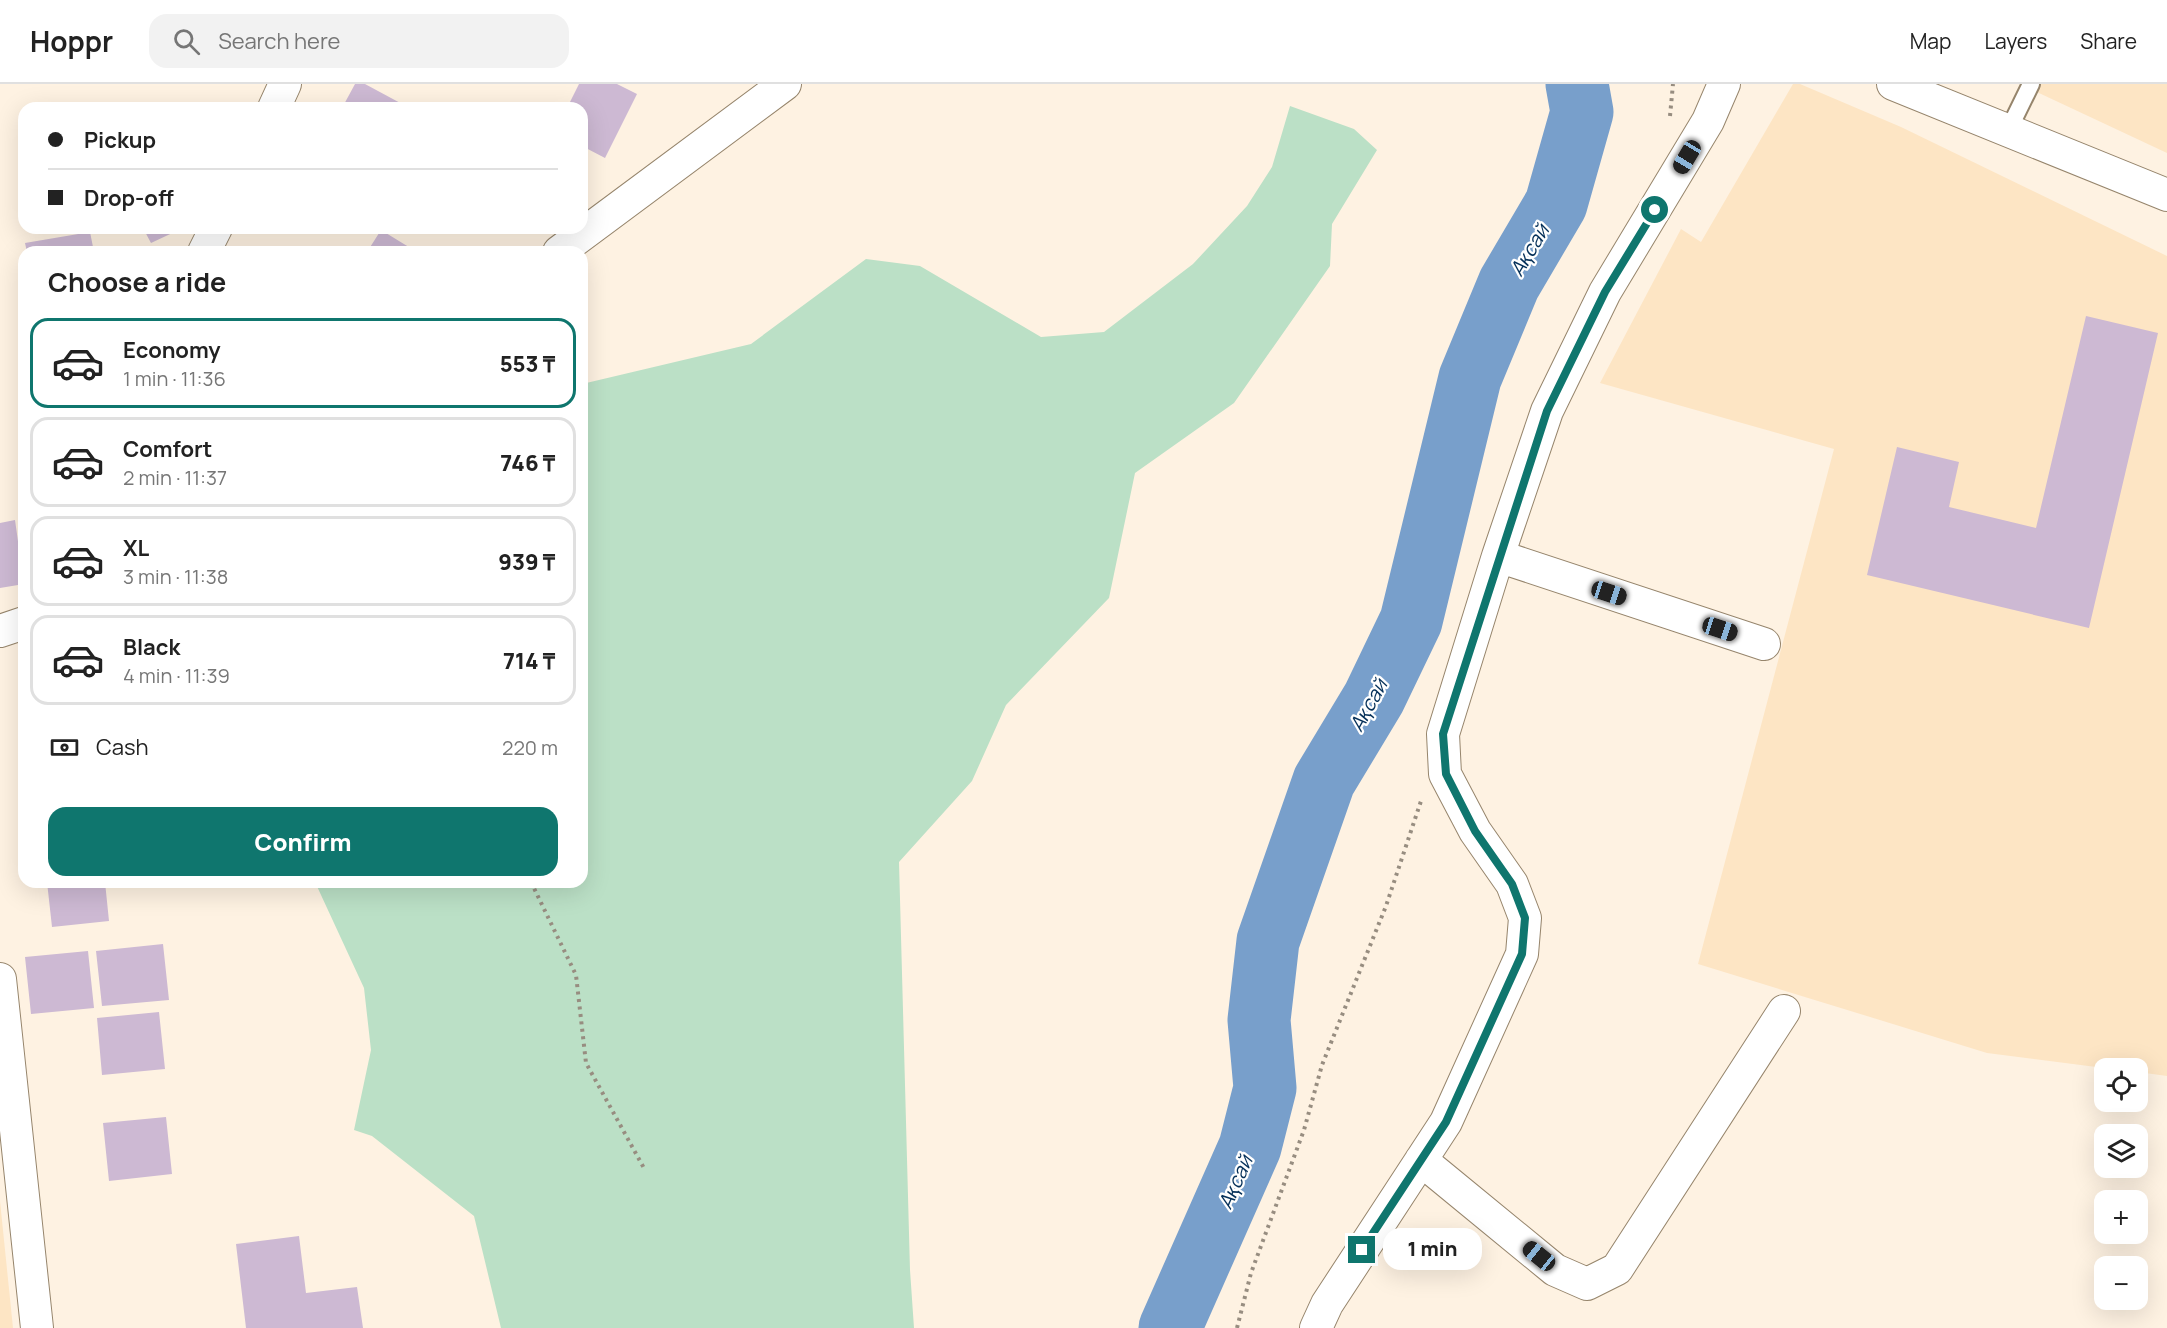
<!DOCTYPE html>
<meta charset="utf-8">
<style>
:root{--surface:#fff;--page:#f2f2f2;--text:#222;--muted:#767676;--line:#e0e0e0;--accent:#0f766e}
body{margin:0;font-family:Manrope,sans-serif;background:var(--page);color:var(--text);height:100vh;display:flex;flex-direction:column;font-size:22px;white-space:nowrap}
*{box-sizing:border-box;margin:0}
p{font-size:20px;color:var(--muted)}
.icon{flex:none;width:33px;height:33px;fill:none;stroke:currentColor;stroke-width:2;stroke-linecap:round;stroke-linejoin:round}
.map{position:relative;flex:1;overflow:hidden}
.sheet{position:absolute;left:18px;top:162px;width:570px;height:642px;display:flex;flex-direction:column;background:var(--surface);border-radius:18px;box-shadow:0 6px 24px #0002}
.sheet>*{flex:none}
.guide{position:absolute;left:18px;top:18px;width:570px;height:132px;border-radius:18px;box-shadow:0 6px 24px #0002;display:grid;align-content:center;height:132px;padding:0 30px;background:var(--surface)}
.controls{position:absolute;left:2094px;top:974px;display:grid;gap:12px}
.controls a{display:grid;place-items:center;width:54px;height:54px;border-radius:12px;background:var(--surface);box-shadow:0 6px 24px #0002;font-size:30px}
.end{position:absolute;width:27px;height:27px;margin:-14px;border:8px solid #0f766e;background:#fff;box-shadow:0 0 0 3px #fff}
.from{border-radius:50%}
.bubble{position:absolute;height:42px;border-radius:18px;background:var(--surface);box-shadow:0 6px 24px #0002;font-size:20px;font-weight:800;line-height:42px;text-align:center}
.car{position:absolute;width:18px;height:36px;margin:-18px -9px;border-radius:8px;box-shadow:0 0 4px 2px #0007;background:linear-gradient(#222 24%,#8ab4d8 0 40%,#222 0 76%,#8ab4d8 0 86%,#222 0)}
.guide b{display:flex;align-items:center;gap:21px;height:57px;font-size:22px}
.guide b+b{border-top:2px solid var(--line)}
.guide i{width:15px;height:15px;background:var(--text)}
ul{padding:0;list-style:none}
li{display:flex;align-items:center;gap:18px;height:90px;margin:0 12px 9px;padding:0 18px;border:3px solid var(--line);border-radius:18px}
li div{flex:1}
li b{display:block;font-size:22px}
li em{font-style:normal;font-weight:800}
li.on{border-color:var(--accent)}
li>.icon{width:54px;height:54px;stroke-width:1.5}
h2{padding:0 30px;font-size:27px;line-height:72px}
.pay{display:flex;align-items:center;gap:15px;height:66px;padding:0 30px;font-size:22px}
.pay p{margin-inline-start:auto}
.action{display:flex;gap:12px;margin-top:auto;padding:12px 30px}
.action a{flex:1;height:69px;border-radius:18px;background:var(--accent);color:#fff;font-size:24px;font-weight:800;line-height:69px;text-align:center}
header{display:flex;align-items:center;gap:36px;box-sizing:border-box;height:84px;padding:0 30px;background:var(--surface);border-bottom:2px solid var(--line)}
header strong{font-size:28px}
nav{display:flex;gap:33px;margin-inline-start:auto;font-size:21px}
.search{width:420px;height:54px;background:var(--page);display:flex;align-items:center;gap:15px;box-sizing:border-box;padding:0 21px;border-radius:18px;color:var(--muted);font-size:22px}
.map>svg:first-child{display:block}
.built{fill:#fde5c4}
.green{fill:#bbe0c6}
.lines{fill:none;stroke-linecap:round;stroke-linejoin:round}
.river{stroke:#789fcb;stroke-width:63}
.building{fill:#cdb9d3}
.lane-casing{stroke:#96856c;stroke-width:20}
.street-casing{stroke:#96856c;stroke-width:34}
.path{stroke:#978d80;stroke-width:4;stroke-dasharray:3 4.5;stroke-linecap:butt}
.lane{stroke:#fff;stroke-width:16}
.street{stroke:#fff;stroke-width:32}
.route{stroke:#0f766e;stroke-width:8}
.labels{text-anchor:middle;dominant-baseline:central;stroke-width:4.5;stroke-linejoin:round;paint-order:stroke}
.water-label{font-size:20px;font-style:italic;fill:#053059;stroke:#fff}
</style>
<header>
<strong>Hoppr</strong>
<div class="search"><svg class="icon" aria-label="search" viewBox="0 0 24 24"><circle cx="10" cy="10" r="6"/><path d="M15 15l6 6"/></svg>Search here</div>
<nav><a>Map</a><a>Layers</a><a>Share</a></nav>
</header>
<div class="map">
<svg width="2167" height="1244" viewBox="0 0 2167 1244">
<rect width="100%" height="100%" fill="#fef2e2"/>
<path class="built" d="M1793,0h7l101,43 266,129v820l-29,-4v-4h-34l-117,-15 -289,-89 136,-515 -234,-66 81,-154 20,13z
M2020,0h147v69z
M0,1117l13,127h-13z"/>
<path class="green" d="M1290,22l64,23 23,21 -45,74 -2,42 -96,137 -99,70 -26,125 -103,107 -34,76 -73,81 11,408 4,58h-413l-27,-112 -102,-80 -18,-6 17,-80 -7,-62 -49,-106h267v-498l169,-40 115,-85 54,7 121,71 63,-5 89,-68 54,-58 25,-39z"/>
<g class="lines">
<path class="river" d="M1170,1244l80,-181 15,-59 -6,-68 9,-79 56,-160 50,-83 37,-77 59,-243 39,-94 47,-80 26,-92 -5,-28"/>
</g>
<path class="building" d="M355,0h10l39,21 -1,3h-61z
M579,0h38l20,10 -32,64 -23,-12v-38h-15z
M143,144h40l-32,15z
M381,146l36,22h-50z
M90,148l4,20h-67l-2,-9z
M2086,232l72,17 -69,295 -222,-53 30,-128 62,15 -10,45 87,21z
M15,436l9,64 -24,4v-65z
M47,798h58l4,39 -57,6z
M163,860l6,56 -67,6 -6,-55z
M88,867l6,57 -63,6 -6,-57z
M159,928l6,57 -63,6 -5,-57z
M166,1033l6,57 -63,7 -6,-58z
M299,1152l7,57 51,-6 6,41h-117l-10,-84z"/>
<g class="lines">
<g class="lane-casing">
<path id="lane" d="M2008,47l23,-47"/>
</g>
<g class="street-casing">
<path id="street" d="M1893,0l274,111
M274,24l11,-24
M204,168l12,-24
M559,168l226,-168
M1498,472l266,88
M0,547l24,-8
M0,895l37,349
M1421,1076l134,110 32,14 30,-15 167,-258
M1316,1244l11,-24 119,-182 76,-168 3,-36 -13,-34 -37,-53 -30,-57 -2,-40 55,-178 49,-145 58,-119 103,-171 16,-37"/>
</g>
<path class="path" d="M1670,32l3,-32
M531,798l45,93 10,88 59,107
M1237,1244l14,-55 53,-143 18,-65 64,-159 35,-105"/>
<use href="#lane" class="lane"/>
<use href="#street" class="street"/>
</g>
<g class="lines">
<path class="route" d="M1362,1166l84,-128 76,-168 3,-36 -13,-34 -37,-53 -29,-57 -3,-40 104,-323 58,-119 50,-82"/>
</g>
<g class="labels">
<g class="water-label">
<text transform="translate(1529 166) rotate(-59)">Ақсай</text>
<text transform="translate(1368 621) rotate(-61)">Ақсай</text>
<text transform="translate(1235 1098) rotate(-66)">Ақсай</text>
</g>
</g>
</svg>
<div class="controls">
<a><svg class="icon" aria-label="locate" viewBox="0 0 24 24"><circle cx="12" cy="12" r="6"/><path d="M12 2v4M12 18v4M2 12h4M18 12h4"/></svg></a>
<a><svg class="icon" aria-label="layers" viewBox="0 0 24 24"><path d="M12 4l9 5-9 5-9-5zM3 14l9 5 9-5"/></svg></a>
<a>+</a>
<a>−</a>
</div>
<i class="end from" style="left:1655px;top:126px"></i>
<i class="end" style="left:1362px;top:1166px"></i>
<div class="bubble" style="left:1383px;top:1144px;width:99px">1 min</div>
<i class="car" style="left:1687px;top:73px;rotate:211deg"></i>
<i class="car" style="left:1609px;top:509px;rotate:108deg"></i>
<i class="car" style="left:1720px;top:545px;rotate:108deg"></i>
<i class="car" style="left:1539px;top:1172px;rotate:309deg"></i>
<div class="guide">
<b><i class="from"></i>Pickup</b>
<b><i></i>Drop-off</b>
</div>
<section class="sheet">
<h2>Choose a ride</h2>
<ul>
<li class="on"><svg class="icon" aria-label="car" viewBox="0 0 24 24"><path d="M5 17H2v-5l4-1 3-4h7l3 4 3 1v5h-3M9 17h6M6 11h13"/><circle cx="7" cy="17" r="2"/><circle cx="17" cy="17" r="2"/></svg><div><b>Economy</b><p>1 min · 11:36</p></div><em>553 ₸</em></li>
<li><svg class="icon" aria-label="car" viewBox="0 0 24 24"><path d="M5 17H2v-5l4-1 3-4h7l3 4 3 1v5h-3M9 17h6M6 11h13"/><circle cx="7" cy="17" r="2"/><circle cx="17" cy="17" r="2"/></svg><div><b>Comfort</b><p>2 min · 11:37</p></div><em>746 ₸</em></li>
<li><svg class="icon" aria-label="car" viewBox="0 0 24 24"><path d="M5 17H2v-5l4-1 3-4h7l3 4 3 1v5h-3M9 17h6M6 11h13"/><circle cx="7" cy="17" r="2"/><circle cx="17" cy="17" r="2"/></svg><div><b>XL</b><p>3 min · 11:38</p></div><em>939 ₸</em></li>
<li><svg class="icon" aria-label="car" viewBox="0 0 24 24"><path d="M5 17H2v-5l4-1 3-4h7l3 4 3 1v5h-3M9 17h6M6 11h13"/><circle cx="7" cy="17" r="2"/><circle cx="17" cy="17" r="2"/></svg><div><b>Black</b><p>4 min · 11:39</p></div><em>714 ₸</em></li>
</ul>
<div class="pay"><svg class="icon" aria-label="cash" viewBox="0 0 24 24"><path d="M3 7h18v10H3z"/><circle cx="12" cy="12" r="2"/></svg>Cash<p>220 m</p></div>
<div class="action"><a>Confirm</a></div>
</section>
</div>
